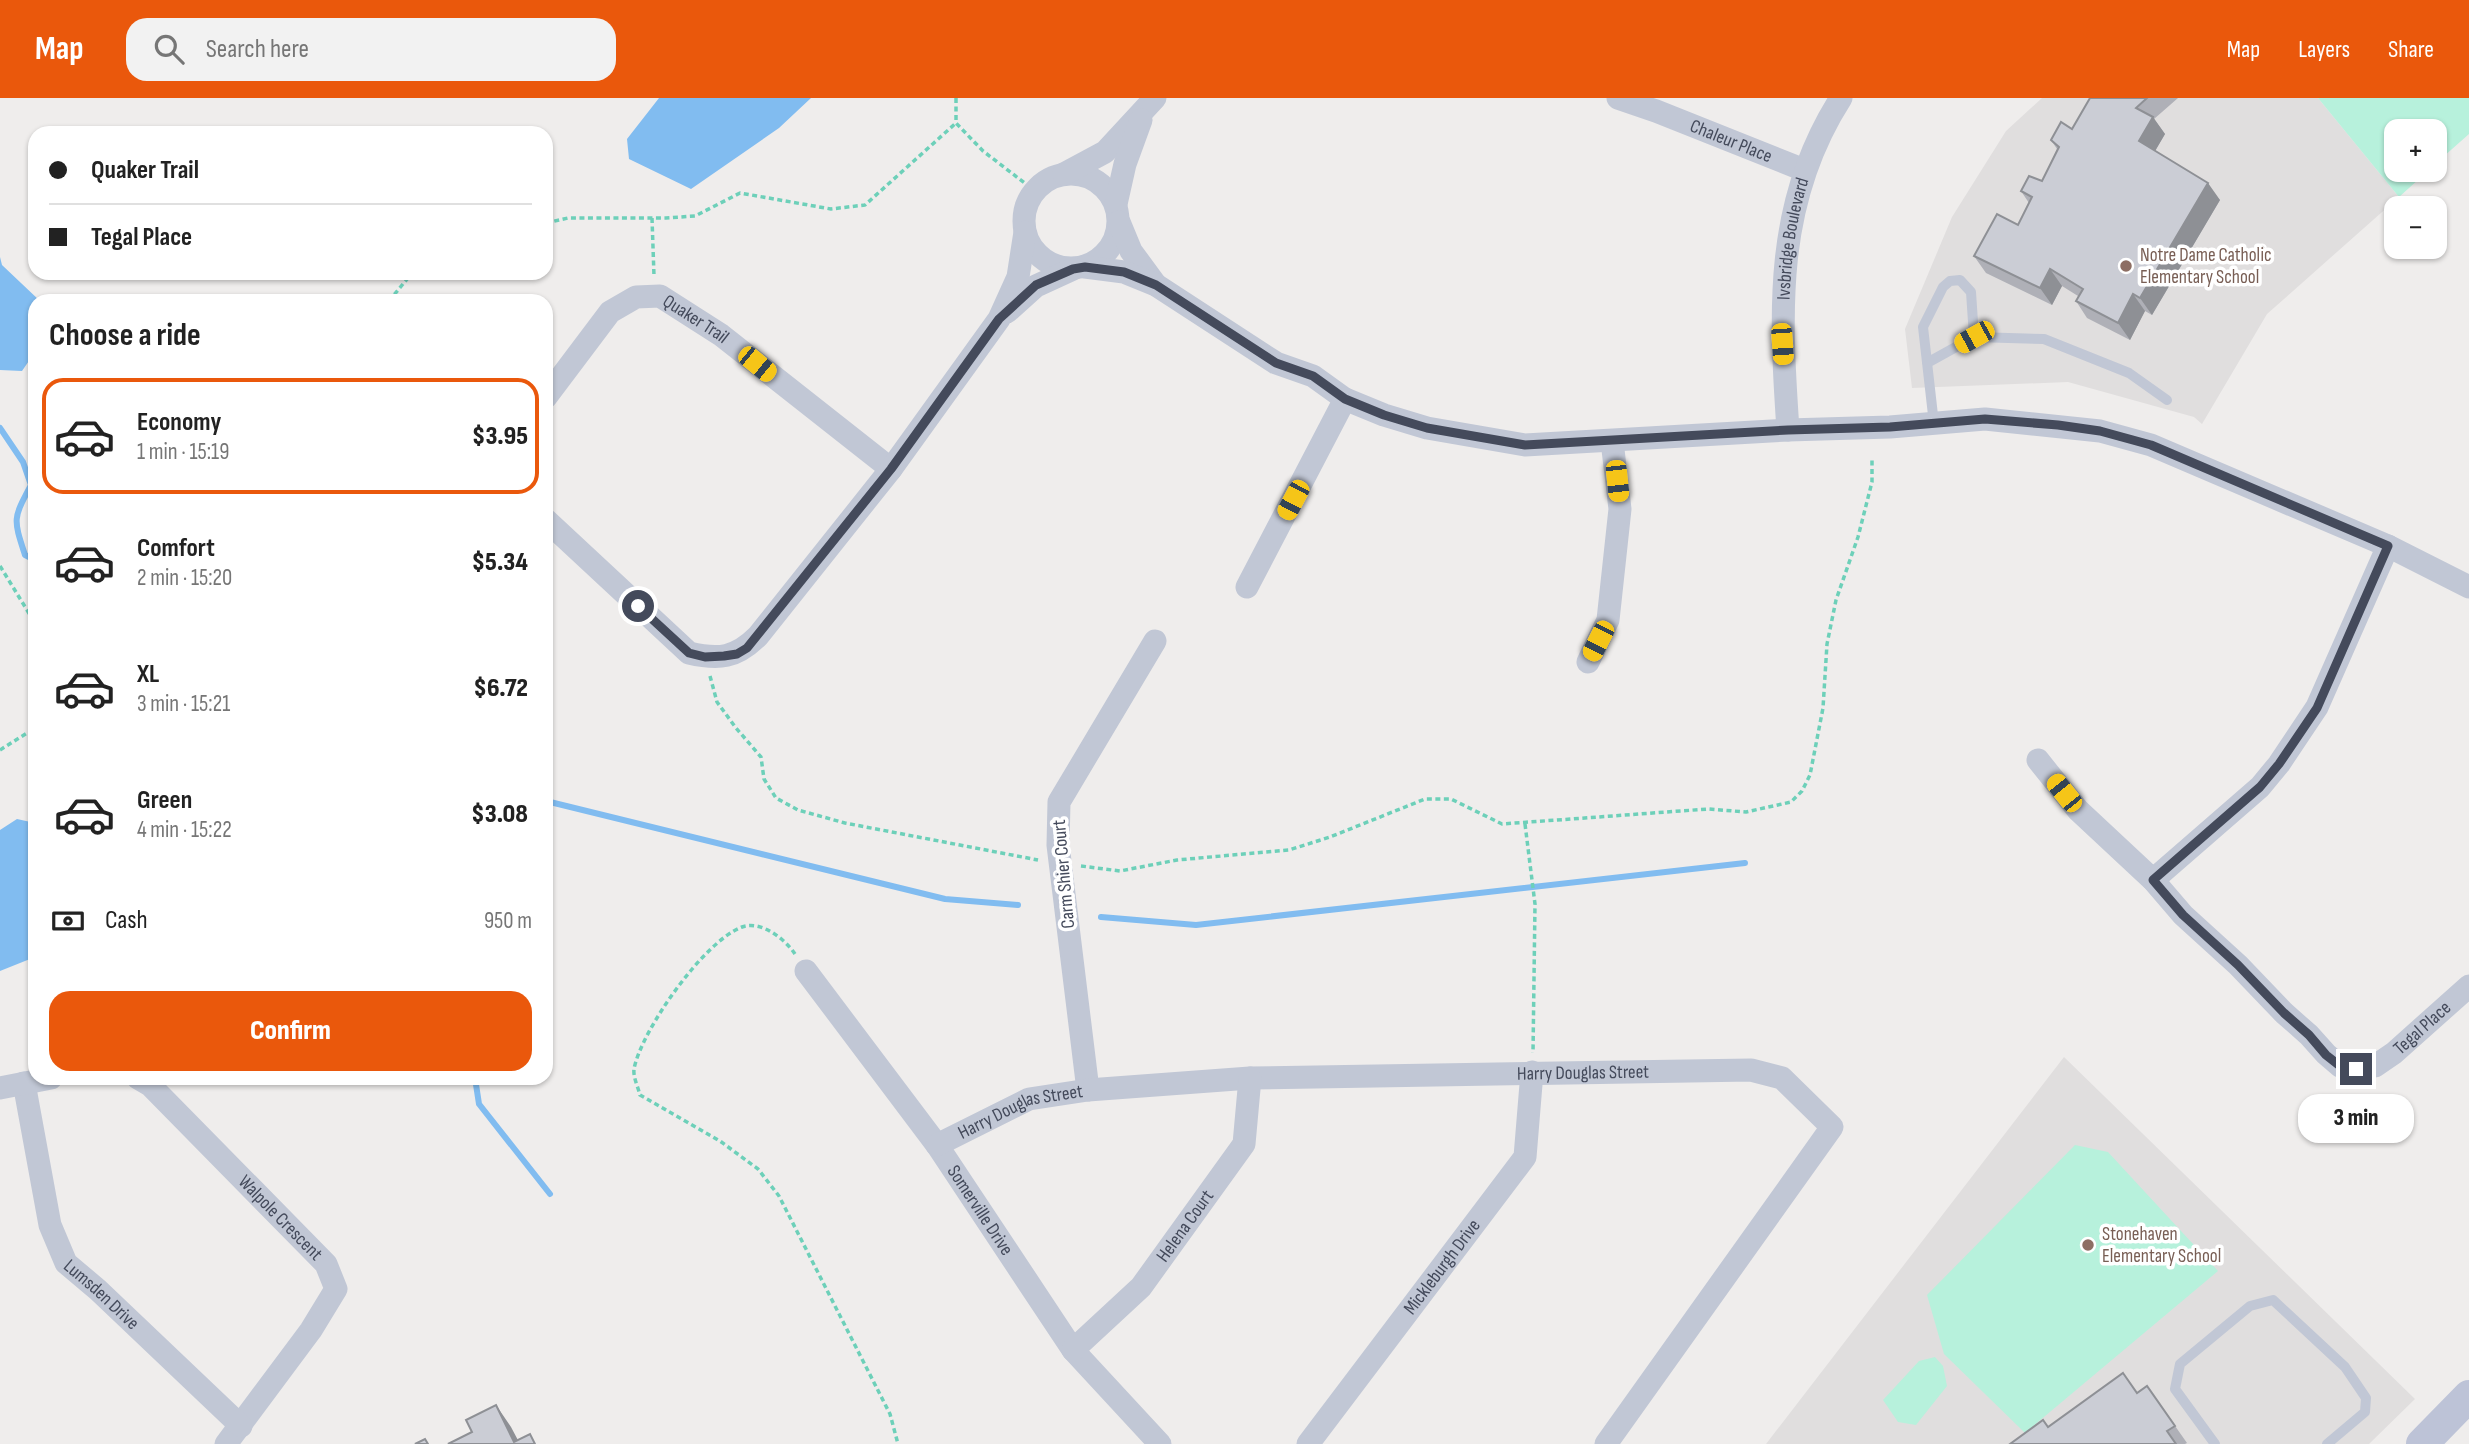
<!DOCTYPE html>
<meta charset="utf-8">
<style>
:root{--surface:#fff;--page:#f2f2f2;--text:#222;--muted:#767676;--line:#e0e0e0;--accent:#ea580c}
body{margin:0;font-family:"Sofia Sans Condensed",sans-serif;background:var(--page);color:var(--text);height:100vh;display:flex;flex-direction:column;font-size:26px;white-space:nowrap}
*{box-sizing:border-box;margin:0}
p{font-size:23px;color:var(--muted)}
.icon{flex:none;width:38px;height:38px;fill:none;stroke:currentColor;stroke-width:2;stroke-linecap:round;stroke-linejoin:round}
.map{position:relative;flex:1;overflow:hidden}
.side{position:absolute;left:28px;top:196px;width:525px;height:791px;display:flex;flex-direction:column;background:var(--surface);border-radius:21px;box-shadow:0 2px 5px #0004}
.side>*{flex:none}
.guide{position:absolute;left:28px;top:28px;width:525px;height:154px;border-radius:21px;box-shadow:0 2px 5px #0004;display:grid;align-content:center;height:154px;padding:0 21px;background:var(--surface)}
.fabs{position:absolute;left:2384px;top:21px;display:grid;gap:14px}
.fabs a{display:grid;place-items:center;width:63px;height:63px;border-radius:14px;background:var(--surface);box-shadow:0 2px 5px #0004;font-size:35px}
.end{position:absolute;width:32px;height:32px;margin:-16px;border:9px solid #444a5b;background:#fff;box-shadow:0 0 0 4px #fff}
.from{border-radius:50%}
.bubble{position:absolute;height:49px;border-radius:21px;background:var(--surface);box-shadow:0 2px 5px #0004;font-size:23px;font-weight:800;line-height:49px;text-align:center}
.car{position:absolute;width:21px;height:42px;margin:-21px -10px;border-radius:9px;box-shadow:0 0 5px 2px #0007;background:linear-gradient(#f5c518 24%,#345 0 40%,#f5c518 0 76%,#345 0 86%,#f5c518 0)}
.guide b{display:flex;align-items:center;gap:24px;height:66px;font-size:26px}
.guide b+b{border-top:2px solid var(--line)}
.guide i{width:18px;height:18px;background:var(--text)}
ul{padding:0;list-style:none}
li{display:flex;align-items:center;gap:21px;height:116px;margin:0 14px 10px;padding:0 7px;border:4px solid transparent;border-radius:21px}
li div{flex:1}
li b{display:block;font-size:26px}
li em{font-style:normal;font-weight:800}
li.active{border-color:var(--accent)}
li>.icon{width:63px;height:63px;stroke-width:1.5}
h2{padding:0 21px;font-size:32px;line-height:84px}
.pay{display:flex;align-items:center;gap:18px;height:77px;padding:0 21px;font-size:26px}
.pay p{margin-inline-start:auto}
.button{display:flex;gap:14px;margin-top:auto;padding:14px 21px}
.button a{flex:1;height:80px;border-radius:21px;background:var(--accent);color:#fff;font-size:28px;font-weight:800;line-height:80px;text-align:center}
header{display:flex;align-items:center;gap:42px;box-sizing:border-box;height:98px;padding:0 35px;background:var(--accent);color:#fff}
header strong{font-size:33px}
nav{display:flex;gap:38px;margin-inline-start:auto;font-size:24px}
.search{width:490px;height:63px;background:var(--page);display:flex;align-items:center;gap:18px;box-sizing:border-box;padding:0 24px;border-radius:21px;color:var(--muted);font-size:26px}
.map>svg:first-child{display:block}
.education{fill:#e0dede}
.green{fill:#b7f1dc}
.water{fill:#81bcf0}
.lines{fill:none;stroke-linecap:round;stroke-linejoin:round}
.stream{stroke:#81bcf0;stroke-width:6}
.path{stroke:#6dd0b9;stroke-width:3.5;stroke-dasharray:5 3.5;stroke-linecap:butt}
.lane{stroke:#c1c7d5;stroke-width:10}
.street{stroke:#c1c7d5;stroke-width:23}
.secondary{stroke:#bdc3d7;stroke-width:32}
.wall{fill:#afb0b7}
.shaded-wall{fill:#8e9095}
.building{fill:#cbcdd5;stroke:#8e9095;stroke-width:2}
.route{stroke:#444a5b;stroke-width:9}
.education-dot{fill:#8d6e63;stroke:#fff;stroke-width:2.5}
.labels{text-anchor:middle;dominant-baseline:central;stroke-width:7;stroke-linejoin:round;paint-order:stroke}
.street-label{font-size:19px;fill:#444a5b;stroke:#fff}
.education-label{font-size:19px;fill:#785e54;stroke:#fff;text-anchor:start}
</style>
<header>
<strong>Map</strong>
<div class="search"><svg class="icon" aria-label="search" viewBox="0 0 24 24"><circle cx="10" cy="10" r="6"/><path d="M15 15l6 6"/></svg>Search here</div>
<nav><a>Map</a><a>Layers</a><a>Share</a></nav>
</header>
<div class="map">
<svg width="2469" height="1346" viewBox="0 0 2469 1346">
<rect width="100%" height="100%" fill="#efedec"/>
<path class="education" d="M2042,0h276l81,99 -132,117 -65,110 -8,-7 -126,-35 -156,6 -7,-59 47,-112 54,-86z
M2064,959l351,342 -46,45h-603z"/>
<path class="green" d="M2318,0h151v36l-35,31v-34h-38v39h33l-30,27z
M2075,1047l33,7 110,119 -193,162 -81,-79 -17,-59z
M1935,1259l8,9 4,20 -31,39 -18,-3 -15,-22 36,-39z"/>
<path class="water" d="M659,0h152l-32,30 -88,61 -62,-30 -2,-20z
M0,159l2,8 38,36h-5v51l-13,19 -22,-1z
M17,721l18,4v134l-35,14v-141z"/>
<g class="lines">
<path class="stream" d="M0,330l23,34 8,23c-18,34 -18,33 -6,70l10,5
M546,703l399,98 73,6
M1101,819l95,8 549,-62
M475,980l4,26 71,90"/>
<path class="path" d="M956,0v25l27,28 52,40
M652,120l2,58
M546,125l22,-5h98l29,-2 45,-23 91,16 34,-4 91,-82
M389,203l23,-28
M0,468l35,57
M710,578l7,26 19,26 25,29 3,22 12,19 22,12 47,13 193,37
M0,652l35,-22
M1525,726l10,80 -2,149
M1081,768l39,5 57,-11 112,-10 41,-13 95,-38h26l51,25 206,-15 38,3 45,-10 11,-11 8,-16 13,-67 4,-64 9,-44 22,-63 14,-55v-25
M795,856c-10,-15 -34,-34 -53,-27 -38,14 -101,104 -108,142 -1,8 4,18 6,26l80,46 38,28 21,27 111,218 8,30"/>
<path class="lane" d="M1927,265l47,-26 70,2 85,34 38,27
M1934,326l-11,-97 20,-40 7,-6 10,-1 11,12 3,45
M2215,1346l-40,-55 5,-25 70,-58 23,-6 72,67 21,31 -1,14 -38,32"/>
<g class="street">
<path id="s1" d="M1618,0l38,13 148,59"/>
<circle cx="1071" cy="123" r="47"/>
<path d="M1064,76l41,-22 50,-54"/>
<path d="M1116,106l9,-40 16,-44"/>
<path d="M1119,124l12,29 25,34"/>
<path d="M1085,169l39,5 32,13 120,78 37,13 32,23 39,16 43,13 98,17 263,-15 102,-3 95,-8 115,12 51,14 237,101 81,41"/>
<path d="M1007,214l29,-26 37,-17"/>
<path id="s2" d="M546,299l64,-85 26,-15 24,-1 61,39 170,134"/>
<path id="s3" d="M1788,332c-8,-118 -14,-228 53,-332"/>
<path d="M546,422l143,133c30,7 47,5 69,-17l133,-167 108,-150 19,-42 7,-45"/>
<path d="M1247,489l98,-188"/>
<path d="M1588,564l20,-42 12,-111 -8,-68"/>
<path id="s4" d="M2038,662l40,50 75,70 30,35 55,50 46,48 25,22 17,19 14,12 16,3 19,-3 19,-13 75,-67"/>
<path d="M2153,782l107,-93 19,-23 38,-57 71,-161"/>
<path id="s5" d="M806,873l131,174 136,205 87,94"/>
<path id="s6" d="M138,980l12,7 176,179 10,25 -25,41 -85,114"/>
<path id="s7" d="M24,985l26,142 16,38 32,27 143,136"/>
<path d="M0,990l51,-10"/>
<path d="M1088,992l-30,-245 1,-43 96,-161"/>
<path id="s8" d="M937,1047l92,-46 59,-9 162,-12 501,-8 31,8 50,49 -226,317"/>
<path id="s9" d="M1073,1252l68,-63 103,-143 6,-66"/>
<path id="s10" d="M1308,1346l217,-287 7,-85"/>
</g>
<path class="secondary" d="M2422,1346l47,-48"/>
</g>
<path class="wall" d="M2090,0h88l-24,21 11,15 -10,17 65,49 -68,115 -7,-4 -15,29 -43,-22 -11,-17 2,-5 -16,-10 -10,19 -66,-32 -12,-17 44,-31 11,-22 -8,-12 21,-10 15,-32 -6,-9 21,-11z
M2147,1288l40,57 -2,1h-175l38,-17 89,-34z"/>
<path class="shaded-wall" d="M2153,19l12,17 -14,24 -12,-17z
M2208,85l12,17 -68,115 -12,-17z
M2050,171l12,17 -10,19 -12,-17z
M2133,196l12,17 -15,29 -12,-17z
M496,1307l15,22 9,17h-5z"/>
<path class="building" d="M2090,0h57l-11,10 17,9 -14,24 69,42 -68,115 -7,-4 -15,29 -42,-22 7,-12 -33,-20 -10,19 -66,-32 23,-42 21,11 14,-28 -11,-6 8,-15 13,5 17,-34 -8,-7 10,-18 11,7z
M2123,1275l14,20 10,-7 28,40 -8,5 9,13h-166l33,-24 5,7z
M496,1307l18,37 16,-8 5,10h-87l24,-12 -6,-12z
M425,1341l3,5h-13z"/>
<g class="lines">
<path class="route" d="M638,508l51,47 16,4 19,-1 13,-2 10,-6 144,-179 108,-150 37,-34 37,-16 12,-2 39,5 32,13 120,78 37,13 32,23 39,16 43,13 98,17 263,-15 102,-3 95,-8 73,6 42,6 51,14 237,101 -71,162 -38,56 -19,23 -107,93 30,35 55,50 46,48 25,22 17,20 14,11 16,3"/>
</g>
<g class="education-dot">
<circle cx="2126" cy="168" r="7"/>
<circle cx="2088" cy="1147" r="7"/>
</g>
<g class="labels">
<g class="street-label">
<text stroke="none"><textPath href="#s1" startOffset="121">Chaleur Place</textPath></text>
<text stroke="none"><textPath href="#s3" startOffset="192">Ivsbridge Boulevard</textPath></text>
<text stroke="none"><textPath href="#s2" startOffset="203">Quaker Trail</textPath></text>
<text transform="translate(1064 776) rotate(-95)">Carm Shier Court</text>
<text stroke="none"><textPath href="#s4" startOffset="527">Tegal Place</textPath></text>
<text stroke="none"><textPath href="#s8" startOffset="658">Harry Douglas Street</textPath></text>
<text stroke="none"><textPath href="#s8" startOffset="91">Harry Douglas Street</textPath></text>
<text stroke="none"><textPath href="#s5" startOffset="296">Somerville Drive</textPath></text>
<text stroke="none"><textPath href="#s6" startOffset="200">Walpole Crescent</textPath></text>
<text stroke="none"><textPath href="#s9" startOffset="168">Helena Court</textPath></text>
<text stroke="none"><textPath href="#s10" startOffset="222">Mickleburgh Drive</textPath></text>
<text stroke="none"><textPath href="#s7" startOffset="233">Lumsden Drive</textPath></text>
</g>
<g class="education-label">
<text x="2140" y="157">Notre Dame Catholic<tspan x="2140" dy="22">Elementary School</tspan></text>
<text x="2102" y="1136">Stonehaven<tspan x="2102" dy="22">Elementary School</tspan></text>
</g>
</g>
</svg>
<div class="fabs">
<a>+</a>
<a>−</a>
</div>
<i class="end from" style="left:638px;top:508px"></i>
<i class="end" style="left:2356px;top:971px"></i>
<div class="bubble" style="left:2298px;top:996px;width:116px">3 min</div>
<i class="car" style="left:1974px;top:239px;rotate:241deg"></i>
<i class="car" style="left:1782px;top:246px;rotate:176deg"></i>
<i class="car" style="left:757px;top:266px;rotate:129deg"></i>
<i class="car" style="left:1617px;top:383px;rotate:174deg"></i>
<i class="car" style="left:1293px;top:402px;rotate:208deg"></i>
<i class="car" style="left:1598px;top:543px;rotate:207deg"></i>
<i class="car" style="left:2064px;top:695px;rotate:321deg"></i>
<div class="guide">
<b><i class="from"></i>Quaker Trail</b>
<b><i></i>Tegal Place</b>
</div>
<section class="side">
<h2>Choose a ride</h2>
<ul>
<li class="active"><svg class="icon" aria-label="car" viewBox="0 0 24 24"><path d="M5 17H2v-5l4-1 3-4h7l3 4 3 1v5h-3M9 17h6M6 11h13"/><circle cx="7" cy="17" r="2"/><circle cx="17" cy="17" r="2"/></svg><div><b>Economy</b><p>1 min · 15:19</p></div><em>$3.95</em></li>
<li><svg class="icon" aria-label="car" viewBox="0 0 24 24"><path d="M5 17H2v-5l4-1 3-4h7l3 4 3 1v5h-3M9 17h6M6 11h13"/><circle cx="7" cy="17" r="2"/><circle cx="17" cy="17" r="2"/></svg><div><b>Comfort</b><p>2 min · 15:20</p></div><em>$5.34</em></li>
<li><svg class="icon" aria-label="car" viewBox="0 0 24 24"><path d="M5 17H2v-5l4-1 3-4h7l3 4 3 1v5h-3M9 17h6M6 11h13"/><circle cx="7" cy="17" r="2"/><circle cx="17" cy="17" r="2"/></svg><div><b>XL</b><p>3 min · 15:21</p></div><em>$6.72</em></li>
<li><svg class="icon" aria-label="car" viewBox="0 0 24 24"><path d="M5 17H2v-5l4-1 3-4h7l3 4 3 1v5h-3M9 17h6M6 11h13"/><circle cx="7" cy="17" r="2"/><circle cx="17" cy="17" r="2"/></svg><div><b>Green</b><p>4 min · 15:22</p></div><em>$3.08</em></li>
</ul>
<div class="pay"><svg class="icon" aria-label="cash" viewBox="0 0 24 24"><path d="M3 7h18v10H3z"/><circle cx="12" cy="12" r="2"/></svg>Cash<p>950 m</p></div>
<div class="button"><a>Confirm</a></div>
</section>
</div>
